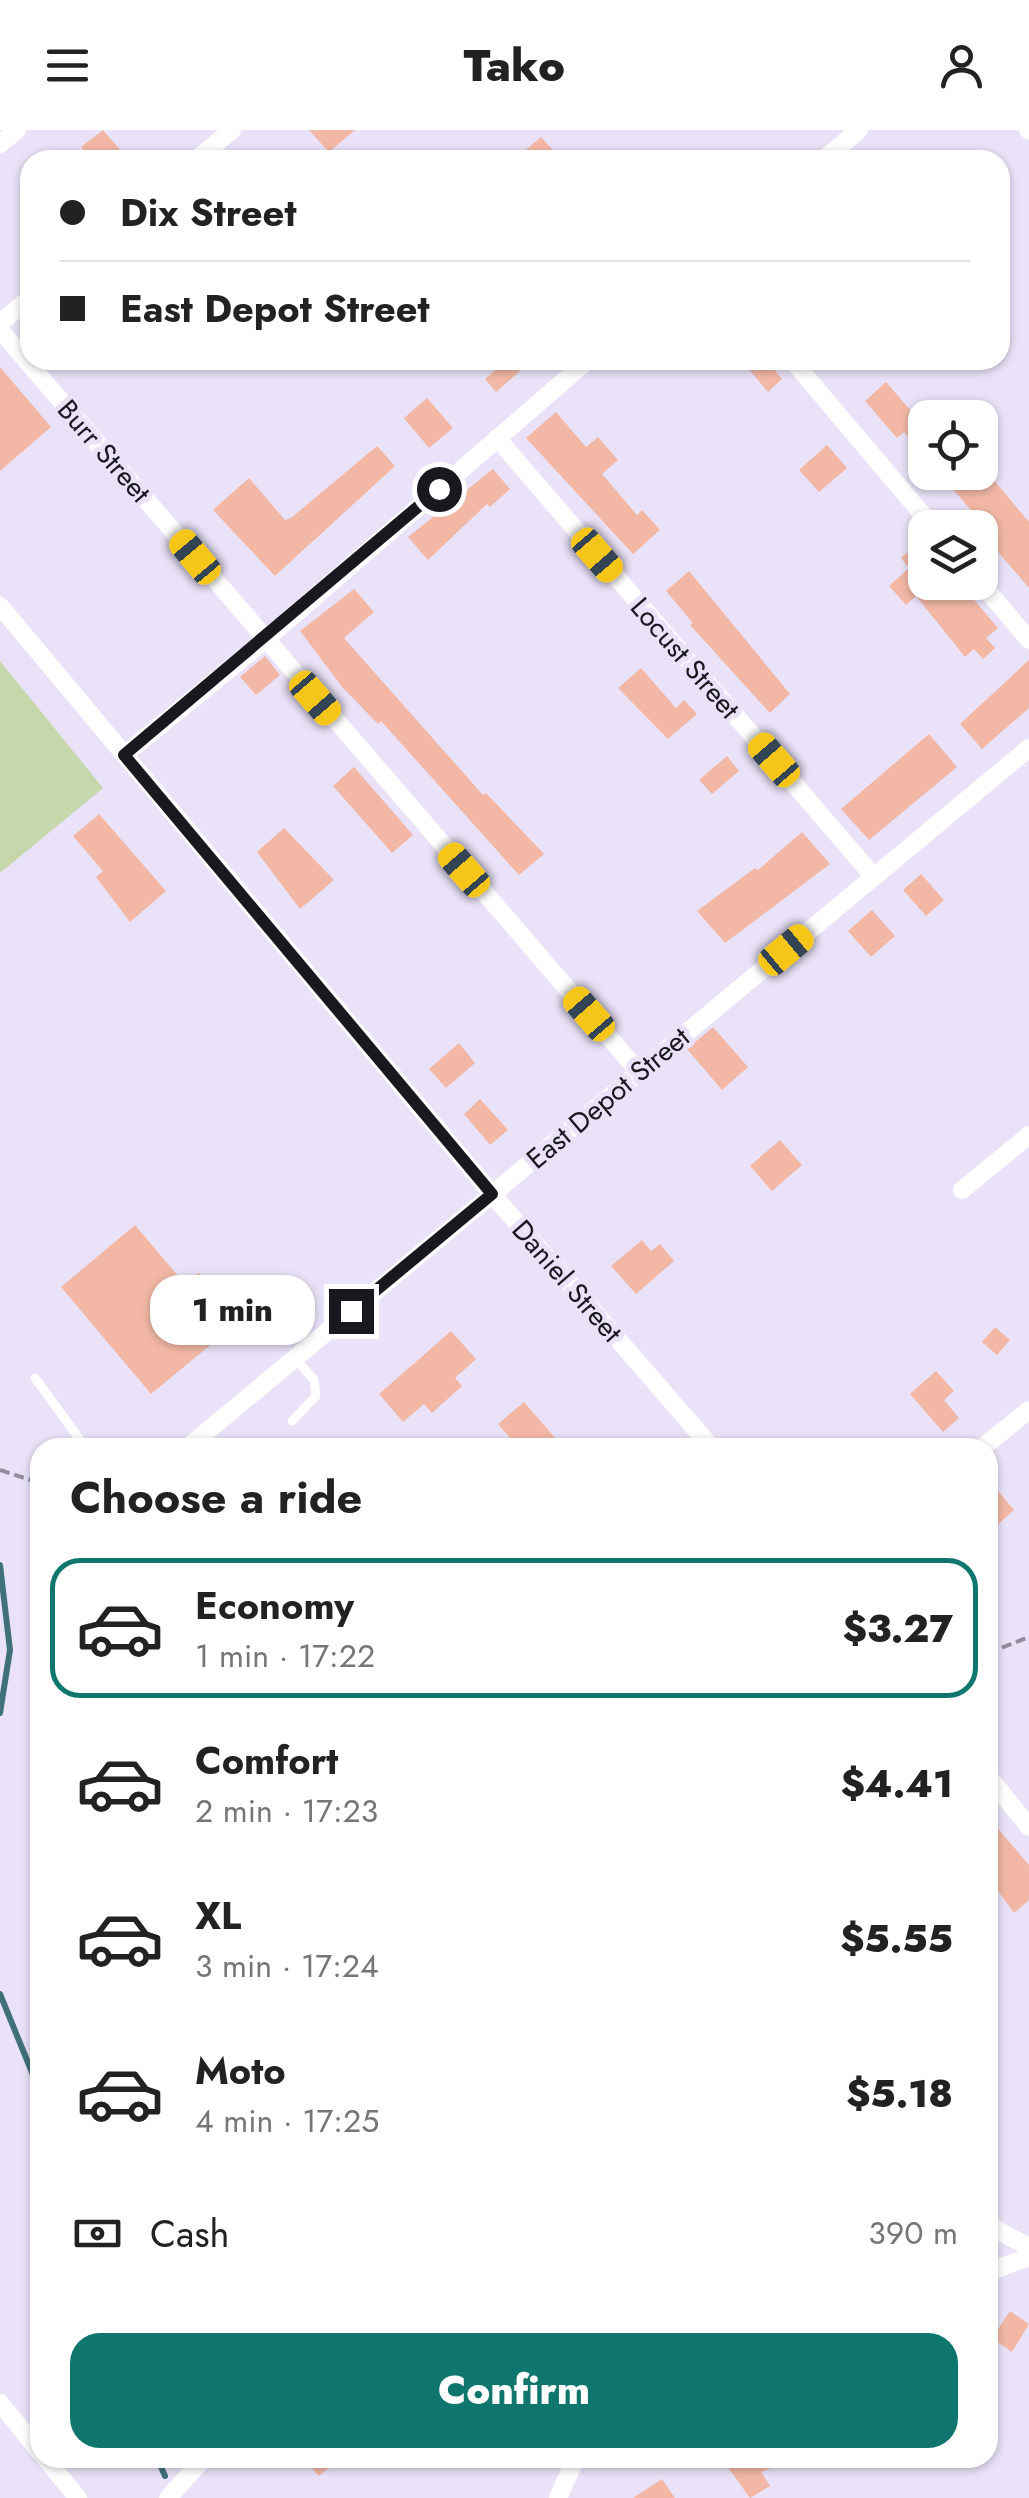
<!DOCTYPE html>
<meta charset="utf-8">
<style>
:root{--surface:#fff;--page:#f6f6f6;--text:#222;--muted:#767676;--line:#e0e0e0;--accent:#0f766e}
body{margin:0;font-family:Jost,sans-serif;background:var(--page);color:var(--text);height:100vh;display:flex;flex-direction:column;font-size:38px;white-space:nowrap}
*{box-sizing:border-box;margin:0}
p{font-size:32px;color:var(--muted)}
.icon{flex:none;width:55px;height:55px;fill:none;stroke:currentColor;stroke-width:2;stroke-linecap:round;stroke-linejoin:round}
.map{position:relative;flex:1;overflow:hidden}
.side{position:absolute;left:30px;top:1308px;width:968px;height:1030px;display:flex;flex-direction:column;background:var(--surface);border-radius:30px;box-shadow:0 2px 8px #0004}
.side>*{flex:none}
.hud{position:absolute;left:20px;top:20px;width:990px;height:220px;border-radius:30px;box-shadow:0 2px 8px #0004;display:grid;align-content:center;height:220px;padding:0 40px;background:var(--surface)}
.buttons{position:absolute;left:908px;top:270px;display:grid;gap:20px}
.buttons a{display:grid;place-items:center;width:90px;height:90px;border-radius:20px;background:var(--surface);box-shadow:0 2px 8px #0004;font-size:50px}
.end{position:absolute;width:45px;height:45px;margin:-22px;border:12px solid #1a181f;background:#fff;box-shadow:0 0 0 5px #fff}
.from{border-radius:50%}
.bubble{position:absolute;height:70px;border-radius:30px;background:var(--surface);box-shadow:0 2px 8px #0004;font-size:32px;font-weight:800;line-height:70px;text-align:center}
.car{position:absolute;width:30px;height:60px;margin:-30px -15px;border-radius:12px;box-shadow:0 0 8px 2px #0007;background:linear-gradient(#f5c518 24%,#345 0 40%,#f5c518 0 76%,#345 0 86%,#f5c518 0)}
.hud b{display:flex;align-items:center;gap:35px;height:95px;font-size:38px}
.hud b+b{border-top:2px solid var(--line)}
.hud i{width:25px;height:25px;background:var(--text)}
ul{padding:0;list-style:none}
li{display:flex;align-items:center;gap:30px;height:140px;margin:0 20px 15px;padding:0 20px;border:5px solid transparent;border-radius:30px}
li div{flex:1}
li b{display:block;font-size:38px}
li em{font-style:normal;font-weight:800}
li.on{border-color:var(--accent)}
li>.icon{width:90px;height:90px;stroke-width:1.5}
h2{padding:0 40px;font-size:45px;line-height:120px}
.pay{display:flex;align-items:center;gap:25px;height:110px;padding:0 40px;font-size:38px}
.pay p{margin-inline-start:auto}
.button{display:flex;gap:20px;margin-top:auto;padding:20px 40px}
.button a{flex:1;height:115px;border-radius:30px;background:var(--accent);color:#fff;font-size:40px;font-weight:800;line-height:115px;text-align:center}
header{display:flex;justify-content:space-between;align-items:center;height:130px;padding:0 40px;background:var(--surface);font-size:45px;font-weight:800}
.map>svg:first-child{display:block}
.green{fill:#c6d7ac}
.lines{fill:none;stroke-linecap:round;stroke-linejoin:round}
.stream{stroke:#40717b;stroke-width:6}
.building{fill:#f3b8a5}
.path{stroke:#928d9d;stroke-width:4;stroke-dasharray:10 5;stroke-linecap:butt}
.lane{stroke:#fff;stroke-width:9}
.street{stroke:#fff;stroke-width:18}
.route{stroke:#1a181f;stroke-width:12}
.labels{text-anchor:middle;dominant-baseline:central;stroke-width:10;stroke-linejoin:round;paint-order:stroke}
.street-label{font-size:28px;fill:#1a181f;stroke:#e9e2f8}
</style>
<header><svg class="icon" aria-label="menu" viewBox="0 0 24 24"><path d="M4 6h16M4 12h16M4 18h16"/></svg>Tako<svg class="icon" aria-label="person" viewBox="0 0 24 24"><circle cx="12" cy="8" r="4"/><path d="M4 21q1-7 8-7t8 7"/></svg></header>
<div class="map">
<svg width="1029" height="2368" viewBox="0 0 1029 2368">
<rect width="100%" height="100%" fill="#e9e2f8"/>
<path class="green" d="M0,531l103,127 -103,85z"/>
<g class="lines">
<path class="stream" d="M0,1435l10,85 -10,63
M0,1864l40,98
M157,2328l8,18"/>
</g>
<path class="building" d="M103,0l26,30h-37l-11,-13z
M309,0h46l-26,22z
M541,7l21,23h-48z
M507,230l13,11 -24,21 -11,-13z
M741,230h25l16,19 -14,13z
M0,237l51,60 -51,44z
M886,252l39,45v30l-21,-25 -7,6 -32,-37z
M427,268l26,30 -24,20 -25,-30z
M556,282l30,35 12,-10 20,23 -16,14 35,41 5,-5 18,20 -27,24 -107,-116z
M827,315l20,23 -28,24 -20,-22z
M377,316l18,20 -120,110 -62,-66 36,-32 36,42 6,-2z
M493,339l17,20 -20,18 -3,-3 -59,56 -20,-23z
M967,342h20l42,50v66l-53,-62 5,-4 -30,-35z
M925,407v45h34l39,46 -12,10 9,10 -12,11 -9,-10 -9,8 -49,-61 -10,9 -17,-19 20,-18 -8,-10z
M689,441l101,123 -20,19 -80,-88 3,-2 -27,-32z
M354,459l20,23 -30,26 139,157 3,-2 58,61 -25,21 -138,-154 -3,3 -36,-37 -42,-56z
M265,526l15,19 -24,20 -16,-18z
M1029,530v48l-47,41 -22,-25z
M641,538l35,40 8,-8 13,14 -29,25 -50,-51z
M929,604l28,33 -88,73 -28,-31z
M727,626l12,15 -27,23 -13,-14z
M354,637l59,68 -21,18 -59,-67z
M99,684l67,77 -36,31 -34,-45 7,-6 -30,-35z
M284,698l50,52 -34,29 -43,-57z
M802,702l28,32 -105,79 -28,-32 58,-43 3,2z
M921,744l23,26 -18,16 -23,-26z
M872,780l23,26 -24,21 -23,-26z
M713,897l35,40 -26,23 -35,-41z
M459,913l16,20 -29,25 -17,-19z
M480,969l28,31 -18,15 -26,-31z
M780,1010l22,25 -30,26 -22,-25z
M135,1095l50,59 14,-11 32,39 -13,11 8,9 -75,62 -90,-107z
M642,1110l9,11 9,-7 14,17 -38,33 -25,-28z
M995,1197l15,13 -13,15 -15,-13z
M451,1201l25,28 -21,19 7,8 -30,27 -8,-9 -21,18 -24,-28z
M936,1241l18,20 -10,9 15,18 -16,14 -33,-38z
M524,1272l40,46h-45l-21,-24z
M988,1349l26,31 -20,18 -6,-8z
M988,1687l41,48v35l-15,13 -26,-36z
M1010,2181l19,13 -17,28 -20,-14z
M302,2328h38l-21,18z
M721,2328h74v1l-34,13 9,14 -20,12z
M662,2349l13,19h-42z"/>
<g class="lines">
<path class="path" d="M0,1340l40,13
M988,1523l41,-16"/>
<path class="lane" d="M35,1248l51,70
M292,1291l24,-25 -2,-16 -19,-22"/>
<path class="street" d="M1028,0l1,1
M0,14l17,-14
M196,30l36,-30
M823,30l36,-30
M0,193l30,-25
M0,200l639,742
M792,230l142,168
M497,308l377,439
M980,452l49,58
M0,476l492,588 220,254
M124,625l141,-115 323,-280
M962,1060l67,-55
M187,1318l842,-700
M982,1318l47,-38
M988,1646l41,51
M988,2095l41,22
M988,2142l41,-15
M0,2273l40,49
M45,2328l33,40
M168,2368l36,-40
M558,2368l18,-40"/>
</g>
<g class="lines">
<path class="route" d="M351,1181l141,-117 -368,-439 315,-266"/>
</g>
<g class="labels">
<g class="street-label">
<text transform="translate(104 321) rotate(49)">Burr Street</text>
<text transform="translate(685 528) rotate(49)">Locust Street</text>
<text transform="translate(608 968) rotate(-40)">East Depot Street</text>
<text transform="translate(567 1151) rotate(49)">Daniel Street</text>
</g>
</g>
</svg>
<div class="buttons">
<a><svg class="icon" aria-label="locate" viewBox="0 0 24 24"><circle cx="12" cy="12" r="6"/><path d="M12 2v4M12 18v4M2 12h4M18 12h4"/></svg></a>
<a><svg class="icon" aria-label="layers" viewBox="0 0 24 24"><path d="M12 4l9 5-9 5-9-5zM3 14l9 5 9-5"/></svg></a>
</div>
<i class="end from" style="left:439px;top:359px"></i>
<i class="end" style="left:351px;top:1181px"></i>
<div class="bubble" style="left:150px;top:1145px;width:165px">1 min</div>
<i class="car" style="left:597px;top:425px;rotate:139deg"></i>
<i class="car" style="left:195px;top:427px;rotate:320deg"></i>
<i class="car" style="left:315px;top:568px;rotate:139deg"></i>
<i class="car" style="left:774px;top:630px;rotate:319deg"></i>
<i class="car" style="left:464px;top:740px;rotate:319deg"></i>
<i class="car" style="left:786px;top:820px;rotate:50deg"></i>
<i class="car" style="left:589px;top:884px;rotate:319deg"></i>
<div class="hud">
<b><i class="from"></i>Dix Street</b>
<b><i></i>East Depot Street</b>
</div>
<section class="side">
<h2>Choose a ride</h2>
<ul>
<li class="on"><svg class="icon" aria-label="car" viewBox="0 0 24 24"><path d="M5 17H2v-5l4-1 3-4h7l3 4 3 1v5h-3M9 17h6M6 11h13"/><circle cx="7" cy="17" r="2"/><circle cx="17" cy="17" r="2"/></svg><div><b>Economy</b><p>1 min · 17:22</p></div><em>$3.27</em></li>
<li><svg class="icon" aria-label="car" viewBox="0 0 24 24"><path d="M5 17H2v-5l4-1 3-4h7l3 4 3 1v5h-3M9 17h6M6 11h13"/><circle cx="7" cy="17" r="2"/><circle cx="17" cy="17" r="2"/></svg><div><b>Comfort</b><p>2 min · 17:23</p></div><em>$4.41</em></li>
<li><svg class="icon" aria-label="car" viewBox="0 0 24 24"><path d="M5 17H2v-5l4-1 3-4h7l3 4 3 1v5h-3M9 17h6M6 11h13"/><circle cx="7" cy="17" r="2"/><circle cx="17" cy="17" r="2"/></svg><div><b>XL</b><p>3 min · 17:24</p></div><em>$5.55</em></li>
<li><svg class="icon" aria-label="car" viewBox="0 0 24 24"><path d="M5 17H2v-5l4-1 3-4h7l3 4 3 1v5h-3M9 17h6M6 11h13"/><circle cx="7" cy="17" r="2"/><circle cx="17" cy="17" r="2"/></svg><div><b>Moto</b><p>4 min · 17:25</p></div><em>$5.18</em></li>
</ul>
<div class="pay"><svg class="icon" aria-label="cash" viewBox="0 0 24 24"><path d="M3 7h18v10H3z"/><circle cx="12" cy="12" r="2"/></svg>Cash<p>390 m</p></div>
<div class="button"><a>Confirm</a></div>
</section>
</div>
